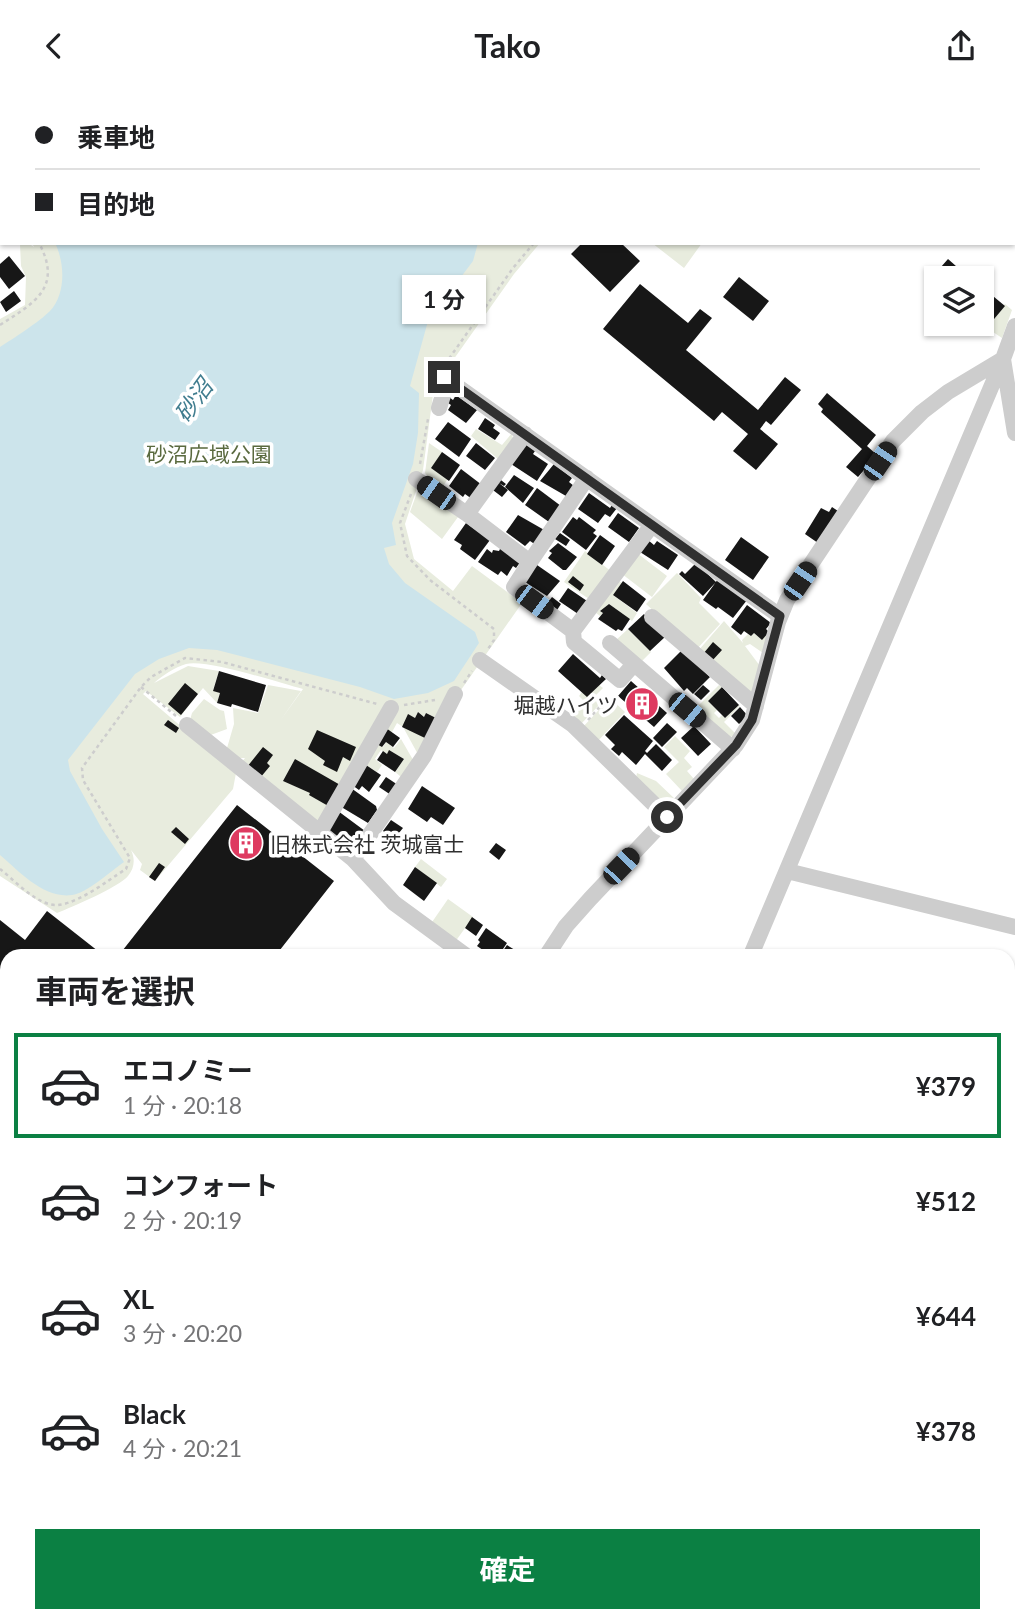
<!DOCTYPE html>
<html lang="ja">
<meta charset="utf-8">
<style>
:root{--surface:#fff;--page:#f2f2f2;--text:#202124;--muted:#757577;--line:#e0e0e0;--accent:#0b8043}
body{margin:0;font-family:Lato,"Noto Sans JP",sans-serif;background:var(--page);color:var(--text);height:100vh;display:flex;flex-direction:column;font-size:26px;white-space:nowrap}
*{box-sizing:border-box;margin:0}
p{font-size:23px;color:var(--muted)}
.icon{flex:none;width:38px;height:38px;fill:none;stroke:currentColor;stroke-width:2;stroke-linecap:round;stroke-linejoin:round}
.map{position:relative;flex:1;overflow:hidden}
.drawer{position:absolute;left:0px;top:858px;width:1015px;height:674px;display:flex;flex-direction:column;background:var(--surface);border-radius:21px 21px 0 0;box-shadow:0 2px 5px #0004}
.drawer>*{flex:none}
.guide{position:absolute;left:0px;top:0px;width:1015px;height:154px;box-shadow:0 2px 5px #0004;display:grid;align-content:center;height:154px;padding:0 35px;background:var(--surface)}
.tools{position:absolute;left:924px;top:175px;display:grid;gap:14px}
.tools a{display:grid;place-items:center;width:70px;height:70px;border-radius:0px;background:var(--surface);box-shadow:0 2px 5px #0004;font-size:35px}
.end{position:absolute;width:32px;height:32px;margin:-16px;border:9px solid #303030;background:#fff;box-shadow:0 0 0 4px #fff}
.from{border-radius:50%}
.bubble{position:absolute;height:49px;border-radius:0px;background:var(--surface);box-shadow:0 2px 5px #0004;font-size:23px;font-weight:700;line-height:49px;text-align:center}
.car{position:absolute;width:21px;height:42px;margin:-21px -10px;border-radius:9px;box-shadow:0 0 5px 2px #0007;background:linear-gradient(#222 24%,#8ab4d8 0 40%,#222 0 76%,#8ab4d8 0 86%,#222 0)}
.guide b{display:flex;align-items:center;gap:24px;height:66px;font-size:26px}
.guide b+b{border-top:2px solid var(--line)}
.guide i{width:18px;height:18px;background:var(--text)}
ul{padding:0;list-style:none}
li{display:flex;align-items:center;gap:21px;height:105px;margin:0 14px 10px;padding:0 21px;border:4px solid transparent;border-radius:0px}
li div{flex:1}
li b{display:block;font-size:26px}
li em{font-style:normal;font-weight:700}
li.on{border-color:var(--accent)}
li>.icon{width:63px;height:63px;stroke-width:1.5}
h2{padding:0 35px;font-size:32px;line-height:84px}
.cta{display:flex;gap:14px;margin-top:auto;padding:14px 35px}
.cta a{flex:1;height:80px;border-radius:0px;background:var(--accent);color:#fff;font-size:28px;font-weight:700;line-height:80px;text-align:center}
header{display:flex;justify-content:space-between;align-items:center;height:91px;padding:0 35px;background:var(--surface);font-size:32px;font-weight:700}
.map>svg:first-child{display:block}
.green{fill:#e8ecde}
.water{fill:#cce4eb}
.building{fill:#171717}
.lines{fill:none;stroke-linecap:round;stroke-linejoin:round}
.path{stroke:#cdcdcd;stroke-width:2.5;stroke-dasharray:3.5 3.5;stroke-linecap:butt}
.minor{stroke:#cdcdcd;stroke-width:16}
.route{stroke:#303030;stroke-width:9}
.labels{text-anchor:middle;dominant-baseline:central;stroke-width:7;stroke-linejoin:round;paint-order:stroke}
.park-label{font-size:21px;fill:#5a6a3f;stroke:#fff}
.poi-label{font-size:21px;fill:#303030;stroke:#fff;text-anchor:end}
.water-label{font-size:23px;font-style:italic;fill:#407d8f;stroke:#fff}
</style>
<header><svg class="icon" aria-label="back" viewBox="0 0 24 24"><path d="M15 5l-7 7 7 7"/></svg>Tako<svg class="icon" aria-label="share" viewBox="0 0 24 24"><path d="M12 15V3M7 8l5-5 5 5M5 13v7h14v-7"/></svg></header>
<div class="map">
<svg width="1015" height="1531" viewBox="0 0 1015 1531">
<rect width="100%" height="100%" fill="#fff"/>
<path class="green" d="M11,0h666l-668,2z
M28,152l6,4 -2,-4h508l-26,31 -80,113 -11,83 -18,54 9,35 39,32 19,-25 50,37 -82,117 -14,-7 -2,4 -6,-5 -3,6 -7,-3 -5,11 22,12 -5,20 -17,-31 -6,-4 -5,9 -8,-4 -64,100 -79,-65 4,-5h-10l-8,-10 7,-24 -1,-16 25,5 10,-28 33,6 -21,30 23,-32c-24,-6 -95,-30 -117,-25 -11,3 -24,12 -32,19l34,-17 31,5 -6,19 7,3 -3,10 -14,-15 -23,29 -34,-26 -3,3 93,79 -3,16 -78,92 -15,-11 2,-6 -11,-14c4,8 4,18 -3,26 -9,11 -56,31 -71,37l-57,-37v-557l25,-14 1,-28 -5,-11 -1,-22z
M652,152h50l-18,25z
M1005,213l7,6 -10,28 -18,-12 -7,2 -5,-4h10v-5l7,5z
M476,338l26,16 10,-12 1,7 -15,19 -27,-23z
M429,352l13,9 5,28 -7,11 -15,-18z
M418,399l40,27 -16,22 -32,-27z
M585,460l27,21 -20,29 -28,-19z
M637,462l30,23 -15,21 -30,-23z
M677,482l24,25 -2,5 21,21 -24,26 -50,-46z
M617,489l5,3 -9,12 24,18 -5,8 -23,-17 -9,7 3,2 -3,3 -4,-3z
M724,530l19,22 -1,-3 6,-6 3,2 3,-3 8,7 5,-7 -4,20 -13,-9 -5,2 15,20 -7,28 -55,-43z
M628,538l23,23 -11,11 -25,-22z
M599,594l4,3 -8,8 7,6 -21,22 -12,-11 15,-12 -5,-5 3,-4 5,4z
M719,594l3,2 -14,14 9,9 -3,3 5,5 3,-3 3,3 14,-13 1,1 -16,16 13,13 -10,3 -32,-29z
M610,607l15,14 -28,30 -15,-14z
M204,608l16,11 4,1 3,18 -19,7 -18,-16 2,-7z
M675,645l15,15 -6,7 8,9 -5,4 7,8 -12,12 -16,-17 13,-12 -15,-15z
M401,648l15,26 -11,15 -10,-8 9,-13 -14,-8 -3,3 -6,-4 -6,9 7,6 -5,7 -16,-10 13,-20 9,5 3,-5 8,6z
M637,682l19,8 19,18 -9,8 -30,-29z
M421,768l26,20 -6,8 -26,-20z
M448,808l25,18 -18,25 -25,-17z
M7,1226v95l-7,2v-95l2,2z
M7,1447v77h109l-11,7h-105v-83z"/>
<path class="water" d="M203,0h404l-406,2z
M55,152h423l-5,18 -45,60 -18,65 9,7 -1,40 -5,31 -21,59 4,22 -12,3 5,16 16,19 70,49 4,11 -25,38 -26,12 -34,6 -34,-12 -143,-37 -28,-2 -30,11 -24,15 -67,86 2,11 32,58 22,33c-12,8 -38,32 -52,33 -28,4 -52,-23 -72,-40v-508c14,-9 39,-25 50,-36 16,-17 15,-48 5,-68z"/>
<path class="building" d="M582,152h39l19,18 -30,31 -39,-38z
M9,165l16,20 -16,13 -9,-12v-13z
M948,168l17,15 -3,4h-26v15l-10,-9z
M739,186l30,24 -16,20 -30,-24z
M640,193l48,39 12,-14 12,9 -26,32 72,60 27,-33 16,13 -30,35 -5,-4 -6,8 18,15 -22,26 -23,-19 15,-17 -26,-22 -8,9 -111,-92z
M982,196l23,19 -16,19 -7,-6z
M14,200l7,10 -15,11 -6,-10z
M827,302l49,42 -9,11 10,9 -19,22 -12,-10 16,-18 -41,-37 2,-3 -5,-5z
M456,304l21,15 -11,13 -18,-13 3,-5 -6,-4 4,-4 4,3z
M485,327l10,7 -2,3 7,5 -5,7 -17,-11z
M448,331l23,17 -12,18 -24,-18z
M476,352l19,15 -10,12 -19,-14z
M526,353l9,7 -2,3 15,10 -11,17 -26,-17z
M442,361l18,13 -11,16 -18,-13z
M554,373l18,14 -3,4 5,4 -8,10 -26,-15z
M461,378l21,16 -10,14 -7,-5 -2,3 -14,-11z
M514,384l20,13 -11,15 -18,-16z
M497,386l9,7 -2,2 -5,-3 9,7 -6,7 -13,-10z
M537,397l24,18 -12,16 -24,-17z
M589,402l21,15 2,-3 5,3 -7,9 -5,-3 -7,9 -20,-14z
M832,416l6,4 -20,32 -13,-9 16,-26 8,4z
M618,422l21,15 -10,14 -21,-15z
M518,424l28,16 -10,14 -6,-4 -5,5 -19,-14z
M573,426l4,3 2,-3 17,13 -3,3 4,3 -11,14 -24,-18z
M466,432l24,17 -15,20 -15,-11 2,-4 -8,-5z
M560,442l10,7 -4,6 -11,-7z
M600,444l15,11 -13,19 -15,-11z
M741,446l28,20 -16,23 -28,-20z
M648,449l6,5 3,-4 21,14 -10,15 -28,-18z
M558,452l19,14 -11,13h-3l-15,-12 4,-5 -3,-2z
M501,456l20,14 -5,7 -3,-2 -6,10 -6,-5 -3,4 -20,-13 9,-13 5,4 1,-3 6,1z
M696,472l20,19 -13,14 -24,-22 3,-3 3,3z
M537,474l23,16 -13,15 -22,-14z
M573,485l11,9 -4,6 -12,-9z
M718,488l29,21 -14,18 -15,-11 -2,2 -13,-9z
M623,490l23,18 -9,13 -24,-17z
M568,497l22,15 -9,13 -22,-15z
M552,506l9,7 -6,9 -9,-8z
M609,513l21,15 -8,12 -4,-2 -2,2 -18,-12 5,-6 -3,-2z
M747,514l24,18 -5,6 3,3 -7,8 -8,-7 -3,3 -7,-5 -3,4 -10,-8z
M644,523l22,22 -16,15 -22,-22z
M713,551l9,8 -11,12 -8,-8z
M682,559l28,27 -17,17 -6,-6 -3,3 -20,-23z
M573,563l27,24 2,-3 4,4 -19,18 -29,-26z
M219,580l47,14 -8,27 -26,-8 -1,3 -14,-4 3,-10 -7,-2z
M631,590l36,32 -13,14 -36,-31z
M185,592l13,11 -17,21 -13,-11z
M703,594l7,6 -9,9 -7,-6z
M722,596l17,18 -14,13 -17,-17z
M740,616l8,9 -9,8 -8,-8z
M418,621l6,5 2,-4 14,7 -13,19 -25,-12 6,-13 7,4z
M624,624l29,26 -8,10 2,2 9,-9 16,16 -10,11 -17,-17 -9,11 -14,-13 -3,4 -8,-7 4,-4 -10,-10z
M168,629l11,8 -3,5 -12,-8z
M667,632l10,9 -15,15 -9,-9z
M694,635l17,18 -13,12 -17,-18z
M386,637l14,10 -7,9 -7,-5 -4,5 -7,-4z
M317,639l39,17 -6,14 -7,-4 -6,15 -14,-7 2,-4 -17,-12z
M263,656l10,8 -6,8 3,3 -10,12 -13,-11z
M389,659l15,9 -9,13 -18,-12 6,-9 4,3z
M295,668l47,27 -12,21 -21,-12 1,-2 -27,-12z
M366,674l15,10 -12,17 -7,-6 -3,4 -7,-5z
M386,686l12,8 -7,10 -12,-8z
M422,695l33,22 -12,17 -12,-8 -4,5 -19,-13z
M351,697l25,18 1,4 -9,13 -30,-18z
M237,714l97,76 -58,74h-157z
M338,720l27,20 -13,18 -27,-19z
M391,729l12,8 -9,11 -11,-8z
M176,736l13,12 -4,5 -14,-12z
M496,752l10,7 -7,10 -10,-8z
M159,772l6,4 -10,14 -6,-4z
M415,776l22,16 -13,18 -21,-16z
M47,820l56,44h-96v57l-7,-5v-87l25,20z
M472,826l11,8 -7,11 -11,-8z
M486,837l21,15 -8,12h-9l-13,-9 3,-4 -2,-2z
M507,854l16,10h-23z
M0,1058l7,5v7l-7,10z
M116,1524h14l4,7h-29z
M156,1524h7l6,7h-20z"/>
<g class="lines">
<path class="path" d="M113,0h36
M25,2l3,-2
M642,2v-2
M0,19l2,-1
M0,108l2,2
M0,234c34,-22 63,-37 39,-82
M441,279l72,-102 21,-25
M420,373l8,-45
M411,403l-11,29 7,33 23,24 64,49v11l-6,9
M464,592l8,-12
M141,596l35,29
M404,614l31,-5
M588,629l23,-26
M0,778c14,11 31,30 49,35 21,7 59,-24 77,-35l4,-11 -47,-78 -1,-12 59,-81 10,-10 34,-19 37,4 155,42"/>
<path class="minor" d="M6,0l1,2
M439,317l5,-16 7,-10 329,234
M416,388l51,35 58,-80
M467,423l63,48 57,-84
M530,471l-16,25 59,44 1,11 46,38 14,-16
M652,526l104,89
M573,540l79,-106
M610,552l123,106
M480,569l93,65 94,92
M187,634l166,134 41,44 71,52
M320,741l71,-124
M353,768l71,-103 31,-62
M787,780l228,56
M547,864l19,-29 24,-27 146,-154 16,-25 26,-98 9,-22 106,-159 29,-29 26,-20 55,-33 12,74
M751,864l252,-596 12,-33
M0,947l7,4
M0,970l7,-10
M1008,1063l7,6
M1008,1290l7,-7
M0,1328l7,-2
M695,1524l10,7
M349,1531l7,-7
M468,1531l3,-7
M639,1531l11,-7"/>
</g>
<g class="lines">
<path class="route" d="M444,286l336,239 -28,104 -16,25 -69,72"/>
</g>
<defs>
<g id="building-disc" transform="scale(1.75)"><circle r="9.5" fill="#de3a60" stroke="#fff"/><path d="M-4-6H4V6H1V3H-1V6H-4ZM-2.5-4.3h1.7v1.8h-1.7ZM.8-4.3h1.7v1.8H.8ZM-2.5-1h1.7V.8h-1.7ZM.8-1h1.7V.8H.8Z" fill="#fff"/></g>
</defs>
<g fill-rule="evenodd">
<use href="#building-disc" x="642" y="613"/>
<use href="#building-disc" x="246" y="752"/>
</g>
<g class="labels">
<g class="park-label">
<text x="209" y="362">砂沼広域公園</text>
</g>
<g class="poi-label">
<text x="618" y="613">堀越ハイツ</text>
<text x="270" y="752" text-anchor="start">旧株式会社 茨城富士</text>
</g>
<g class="water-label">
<text transform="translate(193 309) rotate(-54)">砂沼</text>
</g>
</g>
</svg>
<div class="tools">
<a><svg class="icon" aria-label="layers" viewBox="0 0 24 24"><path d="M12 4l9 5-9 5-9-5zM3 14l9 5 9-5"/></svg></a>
</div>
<i class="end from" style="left:667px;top:726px"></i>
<i class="end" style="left:444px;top:286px"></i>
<div class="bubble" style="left:402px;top:184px;width:84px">1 分</div>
<i class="car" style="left:880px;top:370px;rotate:34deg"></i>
<i class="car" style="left:436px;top:402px;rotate:305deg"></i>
<i class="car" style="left:800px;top:490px;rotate:34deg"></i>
<i class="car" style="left:534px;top:511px;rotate:127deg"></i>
<i class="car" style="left:687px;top:619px;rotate:130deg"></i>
<i class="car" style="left:621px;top:775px;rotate:44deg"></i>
<div class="guide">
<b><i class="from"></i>乗車地</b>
<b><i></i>目的地</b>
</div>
<section class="drawer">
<h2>車両を選択</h2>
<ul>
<li class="on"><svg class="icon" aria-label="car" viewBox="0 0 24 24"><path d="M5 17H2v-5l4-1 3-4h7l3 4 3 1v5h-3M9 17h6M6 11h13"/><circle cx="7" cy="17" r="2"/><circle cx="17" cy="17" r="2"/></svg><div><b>エコノミー</b><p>1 分 · 20:18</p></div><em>¥379</em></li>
<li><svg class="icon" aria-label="car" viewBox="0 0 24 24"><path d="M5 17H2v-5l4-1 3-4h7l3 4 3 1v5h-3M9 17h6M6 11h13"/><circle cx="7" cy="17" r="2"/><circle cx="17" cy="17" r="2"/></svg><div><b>コンフォート</b><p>2 分 · 20:19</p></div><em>¥512</em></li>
<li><svg class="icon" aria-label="car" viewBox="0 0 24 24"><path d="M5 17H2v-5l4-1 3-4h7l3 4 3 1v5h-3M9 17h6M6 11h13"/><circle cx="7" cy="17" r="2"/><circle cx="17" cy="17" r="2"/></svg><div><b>XL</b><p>3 分 · 20:20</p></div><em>¥644</em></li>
<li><svg class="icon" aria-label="car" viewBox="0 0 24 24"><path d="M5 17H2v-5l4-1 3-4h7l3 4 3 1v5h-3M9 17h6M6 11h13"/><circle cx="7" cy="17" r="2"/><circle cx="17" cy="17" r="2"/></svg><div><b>Black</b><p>4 分 · 20:21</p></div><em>¥378</em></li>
</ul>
<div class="cta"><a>確定</a></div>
</section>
</div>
